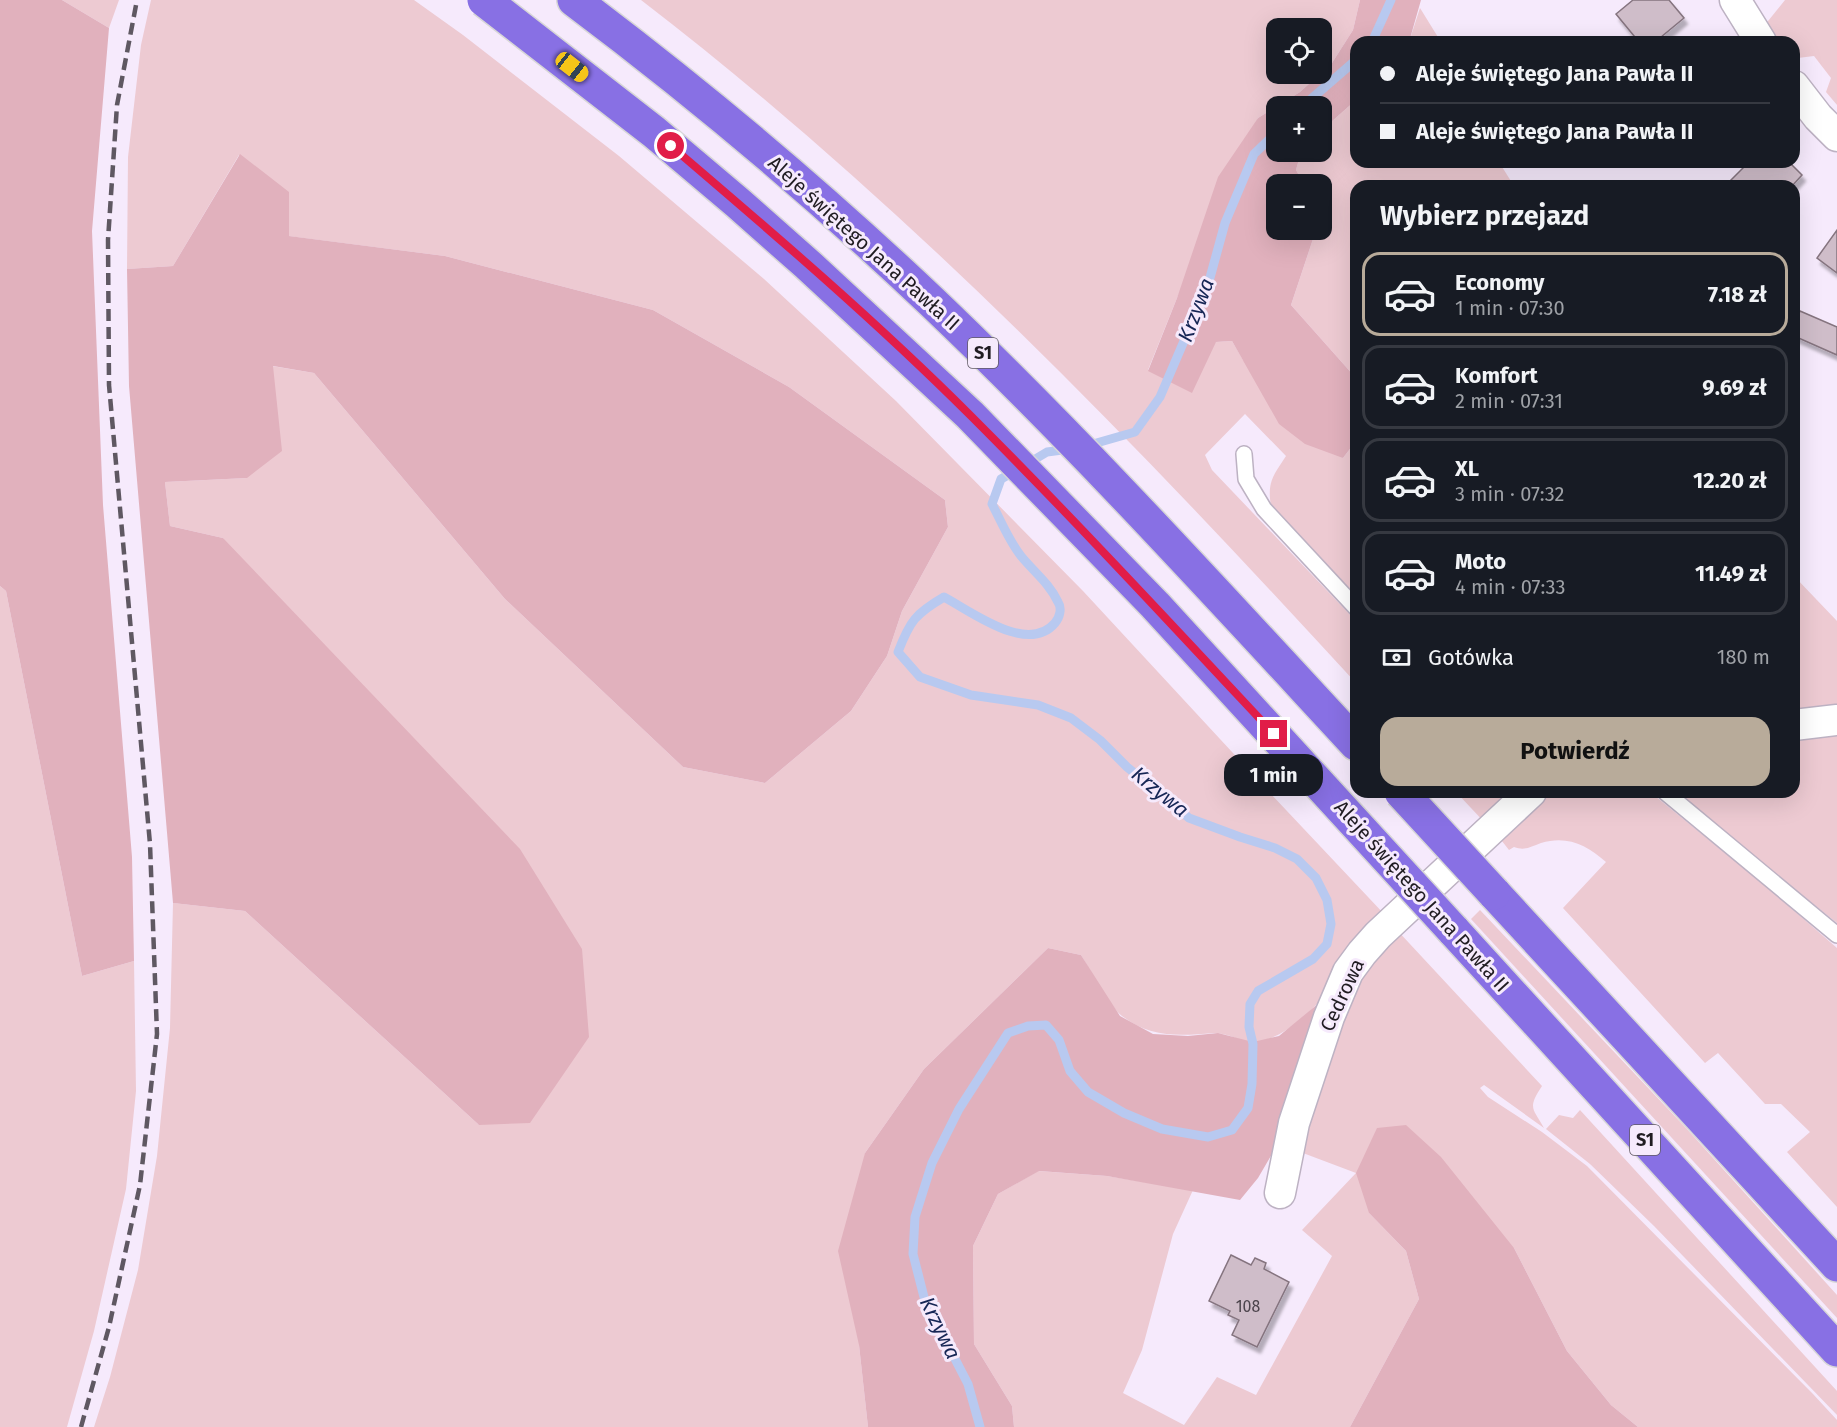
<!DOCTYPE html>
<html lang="pl">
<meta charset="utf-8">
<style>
:root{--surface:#171b24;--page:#242831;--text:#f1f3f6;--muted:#9ea1a6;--line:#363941;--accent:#b8ab9a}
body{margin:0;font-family:"Fira Sans",sans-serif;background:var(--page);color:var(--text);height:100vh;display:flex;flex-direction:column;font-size:22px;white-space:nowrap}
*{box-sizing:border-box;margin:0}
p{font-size:20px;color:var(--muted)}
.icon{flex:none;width:33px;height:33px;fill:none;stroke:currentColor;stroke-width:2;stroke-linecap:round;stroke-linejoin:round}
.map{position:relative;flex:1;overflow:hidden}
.side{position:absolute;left:1350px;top:180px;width:450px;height:618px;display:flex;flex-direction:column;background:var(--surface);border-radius:18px;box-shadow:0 6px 24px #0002}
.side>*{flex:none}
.banner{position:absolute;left:1350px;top:36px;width:450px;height:132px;border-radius:18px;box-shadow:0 6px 24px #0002;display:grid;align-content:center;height:132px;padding:0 30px;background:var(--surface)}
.fabs{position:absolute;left:1266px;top:18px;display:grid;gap:12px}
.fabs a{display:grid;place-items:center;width:66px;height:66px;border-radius:12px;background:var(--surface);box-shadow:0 6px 24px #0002;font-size:30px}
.end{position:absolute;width:27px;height:27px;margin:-14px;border:8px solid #e11d48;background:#fff;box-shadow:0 0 0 3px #fff}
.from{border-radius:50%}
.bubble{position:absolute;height:42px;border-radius:18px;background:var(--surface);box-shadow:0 6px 24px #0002;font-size:20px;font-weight:700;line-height:42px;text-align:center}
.car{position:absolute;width:18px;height:36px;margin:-18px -9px;border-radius:8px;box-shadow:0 0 4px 2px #0007;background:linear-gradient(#f5c518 24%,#345 0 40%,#f5c518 0 76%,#345 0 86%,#f5c518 0)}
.banner b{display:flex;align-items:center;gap:21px;height:57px;font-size:22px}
.banner b+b{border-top:2px solid var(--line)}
.banner i{width:15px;height:15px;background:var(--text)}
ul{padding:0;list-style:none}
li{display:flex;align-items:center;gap:18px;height:84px;margin:0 12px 9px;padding:0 18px;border:3px solid var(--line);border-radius:18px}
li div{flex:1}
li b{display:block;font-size:22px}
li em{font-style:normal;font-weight:700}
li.active{border-color:var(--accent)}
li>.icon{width:54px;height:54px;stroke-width:1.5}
h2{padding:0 30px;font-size:27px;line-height:72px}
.pay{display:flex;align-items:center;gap:15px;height:66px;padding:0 30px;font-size:22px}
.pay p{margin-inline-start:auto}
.action{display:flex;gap:12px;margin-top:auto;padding:12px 30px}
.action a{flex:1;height:69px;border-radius:18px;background:var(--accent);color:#111;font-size:24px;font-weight:700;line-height:69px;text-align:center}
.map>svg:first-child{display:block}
.green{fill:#edcad2}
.forest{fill:#e1b1bd}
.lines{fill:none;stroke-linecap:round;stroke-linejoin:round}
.stream{stroke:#b8c9f0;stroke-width:9}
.building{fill:#cfbdc9;stroke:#85747f;stroke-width:1.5;filter:url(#shadow)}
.service-casing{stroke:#bdb2c3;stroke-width:18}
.minor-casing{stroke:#bdb2c3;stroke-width:33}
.motorway-casing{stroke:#d7d6d7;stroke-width:36}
.service{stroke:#fff;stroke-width:15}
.minor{stroke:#fff;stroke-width:30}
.motorway{stroke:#8870e4;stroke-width:33}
.rail{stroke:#5f5862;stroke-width:4.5;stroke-dasharray:12 6;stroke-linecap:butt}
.motorway-bridge-casing{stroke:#d7d6d7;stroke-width:36;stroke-linecap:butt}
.motorway-bridge{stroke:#8870e4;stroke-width:33}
.route{stroke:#e11d48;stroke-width:8}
.labels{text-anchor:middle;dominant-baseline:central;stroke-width:6;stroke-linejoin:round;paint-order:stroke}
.number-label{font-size:16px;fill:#4c444c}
.shield{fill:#f6eafc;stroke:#605a63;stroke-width:1.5}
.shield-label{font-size:18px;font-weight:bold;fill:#201c22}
.street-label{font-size:20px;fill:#201c22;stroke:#f6eafc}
.water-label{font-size:21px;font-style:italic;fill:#162655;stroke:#f6eafc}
</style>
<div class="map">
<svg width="1837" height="1427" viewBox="0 0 1837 1427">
<defs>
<filter id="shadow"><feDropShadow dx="3.5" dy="6" stdDeviation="1.5" flood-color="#0004"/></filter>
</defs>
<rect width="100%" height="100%" fill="#f6eafc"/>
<path class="green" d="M62,0h57l-10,28z
M151,0h263l49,35 156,121 145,123 132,122 187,190 187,202 115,122c-27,38 -81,125 -132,127 -13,0 -26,-10 -40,-9 -33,3 -63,5 -91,-17 -10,-7 -33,-48 -41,-61l-33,-7 -124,121 -59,84 -6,192 9,82h-774l16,-50 28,-107 19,-114 13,-128 3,-125 72,8 234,214 -256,-587 -53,-12 -5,-44 82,-4 25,-112 42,7 191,226 178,168 82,16 86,-72 36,-55 15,-45 46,-84 -3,-27 -156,-113 -136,-77 -208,-54 -157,-20 -49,-81 -66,111 -46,3 1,-112 13,-112z
M641,0h719l-7,30 -21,33 -10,9v-44h-46v46h44l-20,18 -42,26 -81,180 -29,72 68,-28 16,-1 11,19 100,98 13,-17v154l-85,-89c-4,-24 2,-30 15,-50l-41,-42 -40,41 7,15 144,151v62c-223,-243 -453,-482 -715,-683z
M1785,0h52v105l-11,-13 5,-14 -17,-22 -16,2 -4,-4v-12h-12l-18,-16z
M1420,8l21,34h-32z
M1356,100v62h143l15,24h-158v199l-1,-8 -64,-72 25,-75h6v-46h-18l-8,-14 5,-18h21v-22z
M1794,576l43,45v89l-43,5z
M0,586l6,5 76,385 52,-15 2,130 -10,98 -32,142 -27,96h-67z
M1837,728v195l-164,-131h121v-59z
M1456,792h53v1l-23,31z
M1546,792h104l111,90 76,66v259l-50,-55 23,-20 -29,-28h-16l-47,-51 -13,10 -142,-155 43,-46c-19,-17 -39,-27 -65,-19 -11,4 -16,8 -27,4l-5,3 -11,-14z
M1480,910l206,218 151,167v23l-366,-399z
M1396,929l146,157c-15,23 -9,22 2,42l-60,-43 -4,3 8,9 54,35 45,34 226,228 24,26v7h-199l-27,-22 -44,-54 -53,-103 -145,-35 37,38 13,48 -69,128h-336l-2,-21 -38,-62 -1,-98 25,-52 40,-23 69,5 86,14 -20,44 -31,116 -19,43 61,32 33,-48 39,18 76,-139 -30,-26 54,-57 -61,-23 57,-167z
M1580,1110l257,281v24l-183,-189 -64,-62 -44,-35 13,-14 14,3z"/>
<path class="forest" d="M0,0h62l47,28 -17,203 11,274 29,352 2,104 -52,15 -76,-385 -6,-5z
M1360,0h61l-12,42h-53v58l-34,30v-24h-46v46h25l-5,18 8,14h-28v46h40l-25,75 64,72 1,64 -13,17 -38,-14 -26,-20 -47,-83 -16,1 -24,51 -44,-22 29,-73 41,-121 40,-59 42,-26 32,-29 21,-33z
M240,154l49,38v44l156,20 208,54 136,77 156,113 3,27 -46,84 -15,45 -36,55 -86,72 -82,-16 -178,-168 -191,-226 -41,-7 9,85 -35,27 -82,4 5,44 53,12 297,311 62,100 7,88 -59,86 -51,2 -234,-214 -72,-8 -44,-517 -2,-117 46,-3z
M1048,948l33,7 39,61 33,18 35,2 30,-3 35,9 26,-6 46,-38 -50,151 -17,29 -18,22 -133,-24 -68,-5 -41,23 -25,52 1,98 38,62 2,21h-146l-9,-82 -21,-94 27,-98 59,-84z
M1406,1125l35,32 73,91 53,103 44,54 27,22h-288l69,-128 -13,-48 -37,-38 -13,-40 21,-45z"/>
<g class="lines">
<path class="stream" d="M1372,42l19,-42
M1303,106l53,-46
M1086,446l49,-14 25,-35 48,-112 17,-62 29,-69 22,-21
M1027,464l20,-12 23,-3
M980,1427l-12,-43 -43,-83 -12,-47 2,-37 17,-54 27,-54 49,-76 20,-7 18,-1 13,15 11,31 18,21 36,21 38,16 46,8 24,-7 16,-22 4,-24 1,-40 -4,-17 1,-23 8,-13 55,-32 14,-15 4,-20 -4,-24 -11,-22 -19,-19 -22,-11 -35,-11 -51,-19 -62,-51 -27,-27 -29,-22 -33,-13 -67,-10 -51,-18 -22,-25c12,-31 17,-38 46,-55 28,15 84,58 111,26 5,-6 7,-15 3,-21 -9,-19 -24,-30 -37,-46 -12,-15 -20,-35 -29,-52l9,-25 14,-8"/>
</g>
<path class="building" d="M1633,0h36l15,18 -29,24h-16l-23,-28z
M1749,162h40l13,13 -10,11h-55l-6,-6z
M1837,230v43l-20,-15z
M1800,311l37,16v28l-43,-19v-12z
M1231,1255l20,10 4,-7 11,5 -2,6 25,13 -32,65 -25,-12 7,-15 -11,-5 2,-4 -21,-10z"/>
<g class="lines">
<g class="service-casing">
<path id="service" d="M1244,454l2,25 18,30 92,99
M1665,792l172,143"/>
</g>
<g class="minor-casing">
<path id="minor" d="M1735,0l26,42
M1794,86l24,31 19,19
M1794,725l43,-5
M1280,1193l14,-70 35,-106 19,-45 14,-19 16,-18 153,-143"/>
</g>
<g class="motorway-casing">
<path id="motorway" d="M574,0c124,93 244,194 357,301 148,141 286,293 425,443
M1494,893l343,372
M1453,930l384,420"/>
</g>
<use href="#service" class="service"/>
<use href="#minor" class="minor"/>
<use href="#motorway" class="motorway"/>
<path class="rail" d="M81,1427l28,-100 31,-142 17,-151 -7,-190 -41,-459 -1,-145 9,-135 20,-105"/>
<g class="motorway-bridge-casing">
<path id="motorway-bridge" d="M484,0l170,132 84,71 69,61 163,151 185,190 298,325
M1401,792l93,101"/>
</g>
<use href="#motorway-bridge" class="motorway-bridge"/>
</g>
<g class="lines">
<path class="route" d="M671,146c102,87 205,175 300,270 103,103 203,211 303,318"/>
</g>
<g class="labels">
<g class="number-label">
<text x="1248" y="1306">108</text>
</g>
<g class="shield">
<rect x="968" y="338" width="30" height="30" rx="4.5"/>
<rect x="1630" y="1125" width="30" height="30" rx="4.5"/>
</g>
<g class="shield-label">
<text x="983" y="353">S1</text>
<text x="1645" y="1140">S1</text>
</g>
<g class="street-label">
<text transform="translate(864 243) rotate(42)">Aleje świętego Jana Pawła II</text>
<text transform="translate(1422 896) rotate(48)">Aleje świętego Jana Pawła II</text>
<text transform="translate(1342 995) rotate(-65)">Cedrowa</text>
</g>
<g class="water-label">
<text transform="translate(1196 310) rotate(-69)">Krzywa</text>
<text transform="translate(1160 792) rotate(39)">Krzywa</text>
<text transform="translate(940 1328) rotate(64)">Krzywa</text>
</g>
</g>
</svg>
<div class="fabs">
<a><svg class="icon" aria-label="locate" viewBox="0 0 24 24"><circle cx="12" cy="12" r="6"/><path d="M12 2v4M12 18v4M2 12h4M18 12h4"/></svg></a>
<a>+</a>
<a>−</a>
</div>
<i class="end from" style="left:671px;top:146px"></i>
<i class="end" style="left:1274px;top:734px"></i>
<div class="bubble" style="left:1224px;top:754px;width:99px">1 min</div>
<i class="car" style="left:572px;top:67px;rotate:128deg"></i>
<div class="banner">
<b><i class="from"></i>Aleje świętego Jana Pawła II</b>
<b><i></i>Aleje świętego Jana Pawła II</b>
</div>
<section class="side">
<h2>Wybierz przejazd</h2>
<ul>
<li class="active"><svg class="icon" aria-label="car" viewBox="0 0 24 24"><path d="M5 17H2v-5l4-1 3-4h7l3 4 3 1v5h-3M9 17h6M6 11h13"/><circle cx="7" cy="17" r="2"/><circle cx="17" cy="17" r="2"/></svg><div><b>Economy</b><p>1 min · 07:30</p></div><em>7.18 zł</em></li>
<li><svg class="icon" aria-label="car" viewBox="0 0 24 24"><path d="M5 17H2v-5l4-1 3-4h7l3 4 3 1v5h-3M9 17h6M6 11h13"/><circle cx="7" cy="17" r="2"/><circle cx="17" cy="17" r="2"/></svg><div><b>Komfort</b><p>2 min · 07:31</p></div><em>9.69 zł</em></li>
<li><svg class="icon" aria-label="car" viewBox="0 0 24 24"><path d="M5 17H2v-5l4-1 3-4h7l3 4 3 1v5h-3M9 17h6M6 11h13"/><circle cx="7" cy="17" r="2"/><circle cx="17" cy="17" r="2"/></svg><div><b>XL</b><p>3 min · 07:32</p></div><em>12.20 zł</em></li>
<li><svg class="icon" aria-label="car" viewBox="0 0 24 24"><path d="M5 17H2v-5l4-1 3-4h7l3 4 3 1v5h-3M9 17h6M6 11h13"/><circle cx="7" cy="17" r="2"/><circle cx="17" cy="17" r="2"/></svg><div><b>Moto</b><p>4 min · 07:33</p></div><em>11.49 zł</em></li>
</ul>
<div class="pay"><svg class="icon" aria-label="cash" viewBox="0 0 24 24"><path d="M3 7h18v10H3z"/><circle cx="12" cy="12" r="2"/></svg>Gotówka<p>180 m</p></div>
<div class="action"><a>Potwierdź</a></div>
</section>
</div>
